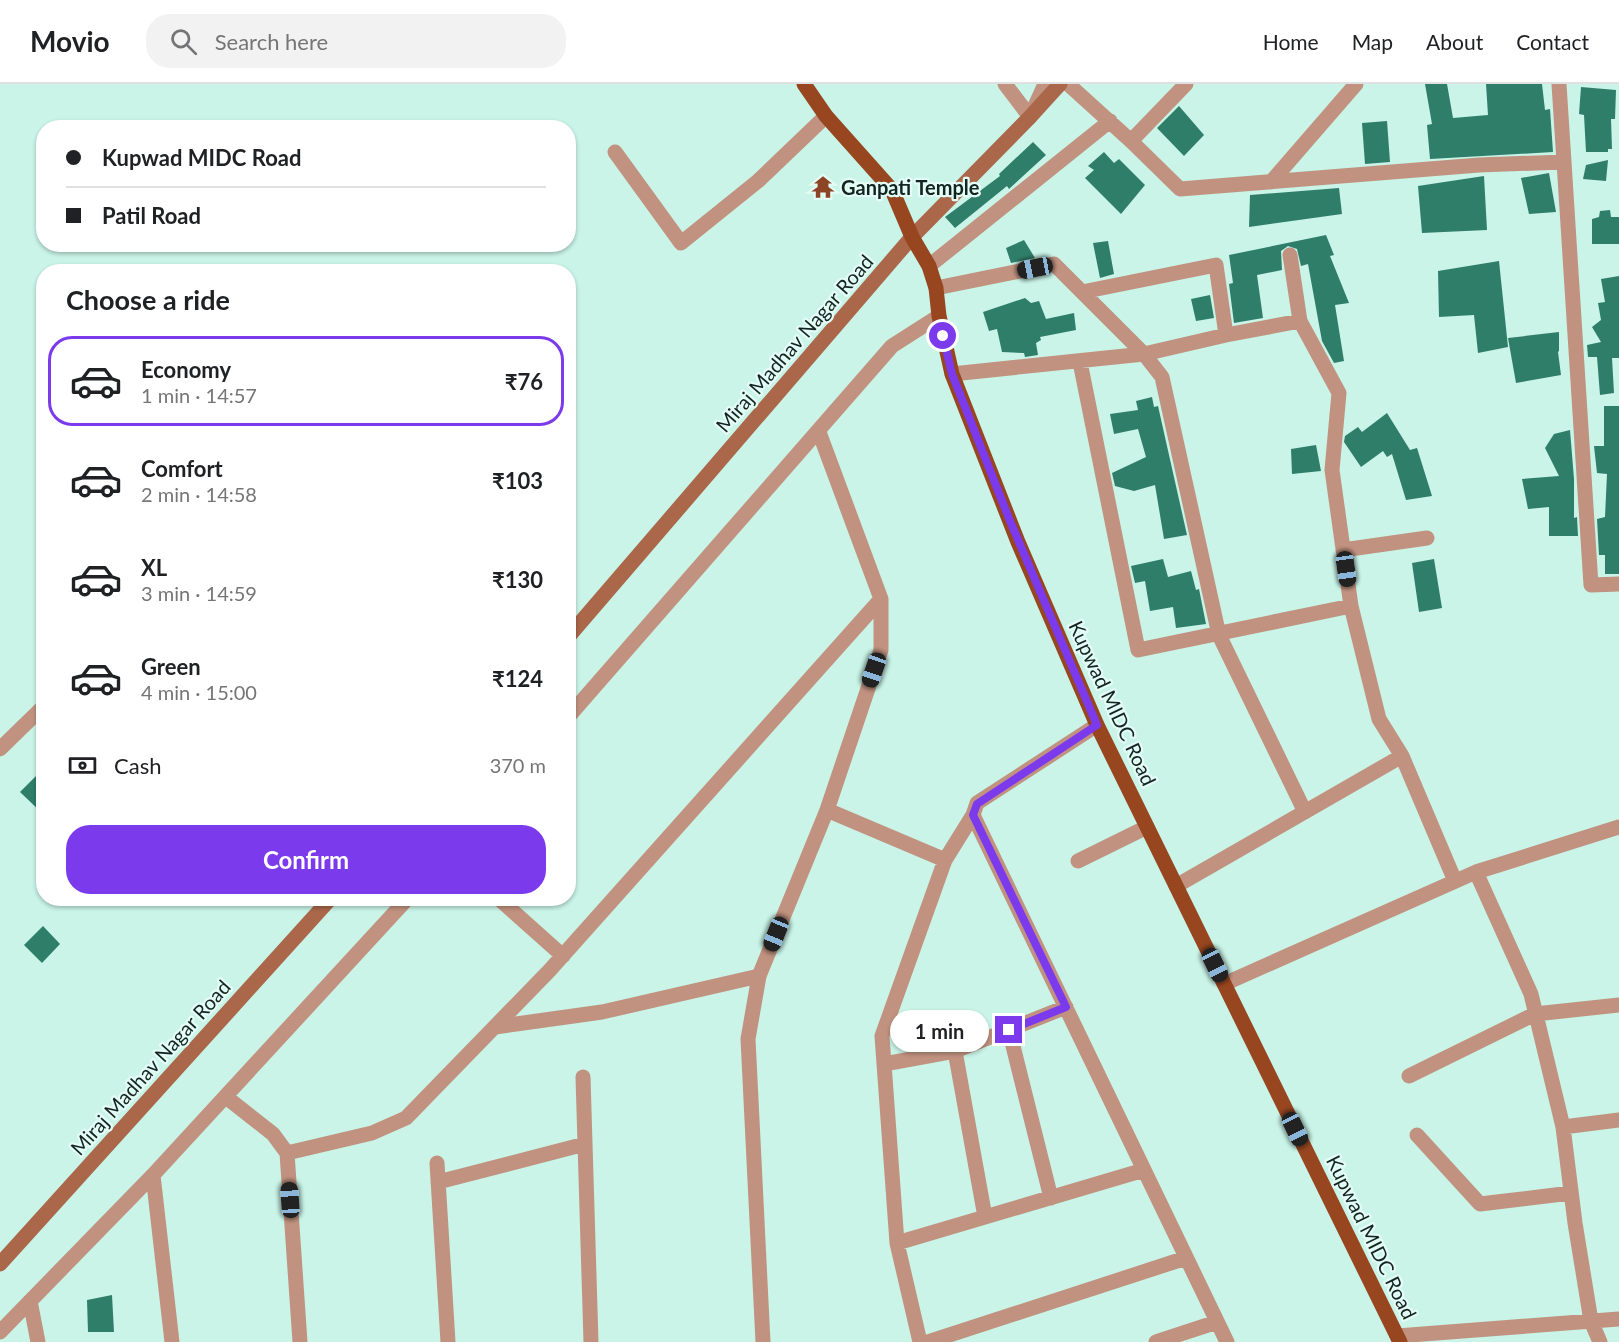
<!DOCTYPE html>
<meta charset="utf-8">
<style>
:root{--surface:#fff;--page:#f2f2f2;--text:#202124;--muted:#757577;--line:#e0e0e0;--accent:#7c3aed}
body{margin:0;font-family:Lato,sans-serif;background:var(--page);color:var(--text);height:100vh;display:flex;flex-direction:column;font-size:22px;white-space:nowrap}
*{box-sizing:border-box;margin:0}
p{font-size:20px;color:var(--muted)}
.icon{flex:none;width:33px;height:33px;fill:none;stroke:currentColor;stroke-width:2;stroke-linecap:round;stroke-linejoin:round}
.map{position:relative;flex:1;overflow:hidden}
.panel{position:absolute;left:36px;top:180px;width:540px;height:642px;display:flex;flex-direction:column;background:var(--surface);border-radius:24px;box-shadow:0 2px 4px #0004}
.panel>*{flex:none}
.banner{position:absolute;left:36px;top:36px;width:540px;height:132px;border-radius:24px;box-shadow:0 2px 4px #0004;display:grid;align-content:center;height:132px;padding:0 30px;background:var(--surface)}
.end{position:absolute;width:27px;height:27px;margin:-14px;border:8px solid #7c3aed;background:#fff;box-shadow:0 0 0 3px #fff}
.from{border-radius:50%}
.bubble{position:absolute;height:42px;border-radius:21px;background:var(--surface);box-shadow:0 2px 4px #0004;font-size:20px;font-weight:700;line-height:42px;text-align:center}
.car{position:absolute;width:18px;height:36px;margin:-18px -9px;border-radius:8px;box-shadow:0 0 4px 2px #0007;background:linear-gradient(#222 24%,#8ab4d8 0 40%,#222 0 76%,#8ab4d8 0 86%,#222 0)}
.banner b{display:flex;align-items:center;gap:21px;height:57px;font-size:22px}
.banner b+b{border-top:2px solid var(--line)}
.banner i{width:15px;height:15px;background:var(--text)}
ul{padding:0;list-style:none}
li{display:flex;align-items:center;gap:18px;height:90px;margin:0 12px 9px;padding:0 18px;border:3px solid transparent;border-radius:24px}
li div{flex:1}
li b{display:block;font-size:22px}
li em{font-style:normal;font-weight:700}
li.selected{border-color:var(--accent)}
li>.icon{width:54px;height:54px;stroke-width:1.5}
h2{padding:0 30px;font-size:27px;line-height:72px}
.pay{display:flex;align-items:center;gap:15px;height:66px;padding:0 30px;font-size:22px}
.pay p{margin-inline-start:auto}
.button{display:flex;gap:12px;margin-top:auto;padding:12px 30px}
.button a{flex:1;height:69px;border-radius:24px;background:var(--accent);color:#fff;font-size:24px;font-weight:700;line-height:69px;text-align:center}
header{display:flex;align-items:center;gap:36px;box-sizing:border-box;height:84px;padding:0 30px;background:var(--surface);border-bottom:2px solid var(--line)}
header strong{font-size:28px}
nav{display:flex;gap:33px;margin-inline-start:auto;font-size:21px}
.search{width:420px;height:54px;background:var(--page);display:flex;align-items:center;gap:15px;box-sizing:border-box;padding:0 21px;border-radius:24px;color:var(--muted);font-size:22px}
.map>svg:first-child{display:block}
.building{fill:#2f7e6a}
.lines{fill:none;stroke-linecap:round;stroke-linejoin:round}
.street{stroke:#c1927f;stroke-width:15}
.secondary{stroke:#aa674a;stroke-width:15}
.primary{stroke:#984620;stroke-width:15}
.route{stroke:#7c3aed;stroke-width:8}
.labels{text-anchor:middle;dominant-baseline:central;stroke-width:4.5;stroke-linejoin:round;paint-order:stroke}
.poi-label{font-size:20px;font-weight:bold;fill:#142420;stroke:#e3fdf5;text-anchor:start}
.street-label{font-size:20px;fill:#142420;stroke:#e3fdf5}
</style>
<header>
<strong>Movio</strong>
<div class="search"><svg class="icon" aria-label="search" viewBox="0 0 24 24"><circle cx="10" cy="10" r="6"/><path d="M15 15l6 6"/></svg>Search here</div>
<nav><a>Home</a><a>Map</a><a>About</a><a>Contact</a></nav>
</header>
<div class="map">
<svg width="1619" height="1258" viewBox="0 0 1619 1258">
<rect width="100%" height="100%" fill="#c9f4e7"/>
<path class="building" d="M1425,0h22l6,34 35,-3 -2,-31h56l3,26 5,-1 3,43 -123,7 -3,-34 5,-1z
M1581,3l35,3 -1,29h-4l1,30h-4v3h-22l-2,-37 -5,-1z
M1179,22l25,29 -20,21 -27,-28z
M1387,37l3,41 -25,2 -3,-41z
M1033,58l13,13 -37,34 -2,-3 -52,42 -10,-11 55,-41 -1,-2z
M1104,68l10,11 5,-4 26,26 -24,29 -36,-36 9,-8 -6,-4z
M1608,76l-2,21 -23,-2 3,-14z
M1549,89l7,39 -27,2 -8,-36z
M1484,92l3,54 -65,3 -4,-47z
M1339,104l3,26 -93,13 1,-32z
M1610,126l1,7h8v27h-27v-25l7,-2 1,-6z
M1326,151l8,20 -4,1 19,47 -14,2 9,56 -10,2 -12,-22 -14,-77 -7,2 -4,-17 -9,-3 -7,5 1,19 -25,5 6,43 -29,5 -5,-39 4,-1 -4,-28z
M1024,156l11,18 -24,5 -5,-15z
M1108,157l6,33 -14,4 -7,-35z
M1499,177l9,86 -30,6 -4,-38 -35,2 -1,-46z
M1619,192v82h-7l2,35 -14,2 -3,-38h-9l-1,-12 14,-3 -9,-15 9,-7 -3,-17 7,-1 -4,-23z
M1210,211l4,23 -18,3 -5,-22z
M1025,214l6,5 8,-2 7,18 28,-6 2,17 -36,7 1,3 -5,3 2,12 -13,2 -1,-4 -22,-1 -5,-23 -8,2 -6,-19z
M1559,248v19l-1,1 3,23 -45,8 -8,-45z
M1152,313l2,10 4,-1 29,129 -23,4 -9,-54 -21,6 -19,-5 -3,-13 34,-16 -8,-28 -24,5 -4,-20 28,-4 -2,-9z
M1604,322h15v168h-14v-19h-6l-2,-36 8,-2 2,-43 -10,-1 -3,-27h10z
M1387,329l23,37 7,-2 15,48 -26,4 -14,-46 -5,3 -4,-6 -22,16 -17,-25 1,-6 13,-9 4,5z
M1570,346l4,49v39l3,-1 1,19h-29v-29l-21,2 -6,-30 37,-3 -14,-28 9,-14z
M1316,361l5,26 -29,3 -1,-25z
M1163,475l5,18 23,-6 5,19 3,-1 7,35 -30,4 -3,-21 -23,4 -5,-30 -10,2 -4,-17z
M1434,475l8,49 -23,4 -7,-49z
M44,684v47l-24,-23z
M43,842l17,18 -18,19 -18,-18z
M112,1211l2,37h-26l-1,-32z"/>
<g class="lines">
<path class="street" d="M1005,0l25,33 15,-33
M1068,0l63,57 49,48 299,-24 85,-3 -5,-78
M1131,57l55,-57
M615,68l66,91 77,-62 68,-65
M1564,78l27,423 28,-1
M1271,98l85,-98
M1290,171l10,66 39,72 -7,77 19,136 28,113 23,37 53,125
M929,182l181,-145
M936,204l118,-24 90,90 82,-19 74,-14
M1082,208l134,-27 10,70
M1080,278l58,288 213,-44
M952,290l192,-20 18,23 57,258 86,177
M1343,466l84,-12
M568,633l324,-371 47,-30
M1097,641l-120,78 -4,12 254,527
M0,665l44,-43
M827,726l118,50
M1078,777l69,-34
M1176,802l226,-130
M498,814l65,58
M1224,900l252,-112
M495,943l107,-15 157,-36
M1009,946l42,168
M955,967l30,166
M884,980l71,-13 111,-44
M1409,992l126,-62 84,-9
M583,993l8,265
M226,1013l47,37 14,19 13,189
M1563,1043l56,-7
M1417,1051l63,69 91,-11
M287,1069l85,-20 34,-15 143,-147 332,-372
M437,1079l11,179
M153,1091l19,167
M438,1098l147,-38
M897,1159l247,-73
M30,1217l8,41
M0,1248l153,-157 255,-277
M1397,1252l222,-17
M763,1258l-15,-303 11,-63 68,-166 54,-160v-51l-62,-167
M920,1258l-23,-99 -15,-207 63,-176 28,-45
M928,1258l258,-84
M1156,1258l61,-20
M1600,1258l-9,-21 -16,-98 -12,-96 -32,-133 -55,-122 143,-45"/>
<path class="secondary" d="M568,553l344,-400 118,-120 30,-33
M0,1180l331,-366"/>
<path class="primary" d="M804,0l22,32 66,74 20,47 17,29 7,22 3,28 13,58 66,168 79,183 303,617"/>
</g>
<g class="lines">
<path class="route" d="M943,252l9,38 58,147 87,204 -120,79 -4,11 93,192 -57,23"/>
</g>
<defs>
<g id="temple-bare" transform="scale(1.8)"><path d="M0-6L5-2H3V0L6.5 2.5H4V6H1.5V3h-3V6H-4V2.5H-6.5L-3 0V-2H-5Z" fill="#8c4424" stroke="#e3fdf5" stroke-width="2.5" paint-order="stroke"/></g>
</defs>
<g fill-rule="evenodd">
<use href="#temple-bare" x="823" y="103"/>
</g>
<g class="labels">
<g class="poi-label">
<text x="841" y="103">Ganpati Temple</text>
</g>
<g class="street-label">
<text transform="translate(794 259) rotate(-49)">Miraj Madhav Nagar Road</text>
<text transform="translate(1113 619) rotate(65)">Kupwad MIDC Road</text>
<text transform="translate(150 983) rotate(-48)">Miraj Madhav Nagar Road</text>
<text transform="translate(1372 1153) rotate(64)">Kupwad MIDC Road</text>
</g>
</g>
</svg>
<i class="end from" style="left:943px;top:252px"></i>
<i class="end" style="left:1009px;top:946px"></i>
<div class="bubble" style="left:890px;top:926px;width:99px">1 min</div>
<i class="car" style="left:1035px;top:184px;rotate:259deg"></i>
<i class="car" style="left:1346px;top:485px;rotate:172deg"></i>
<i class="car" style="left:874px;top:586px;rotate:199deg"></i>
<i class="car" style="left:776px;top:850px;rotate:202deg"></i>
<i class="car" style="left:1215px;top:881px;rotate:154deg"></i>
<i class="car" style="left:1295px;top:1045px;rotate:154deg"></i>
<i class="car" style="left:290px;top:1116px;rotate:356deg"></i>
<div class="banner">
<b><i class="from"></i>Kupwad MIDC Road</b>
<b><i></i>Patil Road</b>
</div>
<section class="panel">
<h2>Choose a ride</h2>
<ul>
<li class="selected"><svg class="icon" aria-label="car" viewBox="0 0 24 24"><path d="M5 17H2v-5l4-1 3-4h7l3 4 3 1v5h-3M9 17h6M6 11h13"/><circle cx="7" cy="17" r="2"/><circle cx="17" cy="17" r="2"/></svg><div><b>Economy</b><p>1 min · 14:57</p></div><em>₹76</em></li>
<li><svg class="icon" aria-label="car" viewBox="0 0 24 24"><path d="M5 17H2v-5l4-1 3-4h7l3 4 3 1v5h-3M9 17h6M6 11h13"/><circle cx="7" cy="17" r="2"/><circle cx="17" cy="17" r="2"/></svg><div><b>Comfort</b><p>2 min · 14:58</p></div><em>₹103</em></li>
<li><svg class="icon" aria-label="car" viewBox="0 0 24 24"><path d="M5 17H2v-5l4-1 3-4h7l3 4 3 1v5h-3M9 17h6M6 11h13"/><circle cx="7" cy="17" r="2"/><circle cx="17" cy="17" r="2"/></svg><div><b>XL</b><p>3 min · 14:59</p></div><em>₹130</em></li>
<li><svg class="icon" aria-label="car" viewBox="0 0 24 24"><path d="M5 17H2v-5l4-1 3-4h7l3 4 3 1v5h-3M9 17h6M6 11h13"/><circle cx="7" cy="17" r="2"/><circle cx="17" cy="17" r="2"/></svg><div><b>Green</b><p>4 min · 15:00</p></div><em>₹124</em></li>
</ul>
<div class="pay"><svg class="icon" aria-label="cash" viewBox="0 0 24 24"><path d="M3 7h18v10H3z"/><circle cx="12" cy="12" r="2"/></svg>Cash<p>370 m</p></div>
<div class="button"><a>Confirm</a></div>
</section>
</div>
